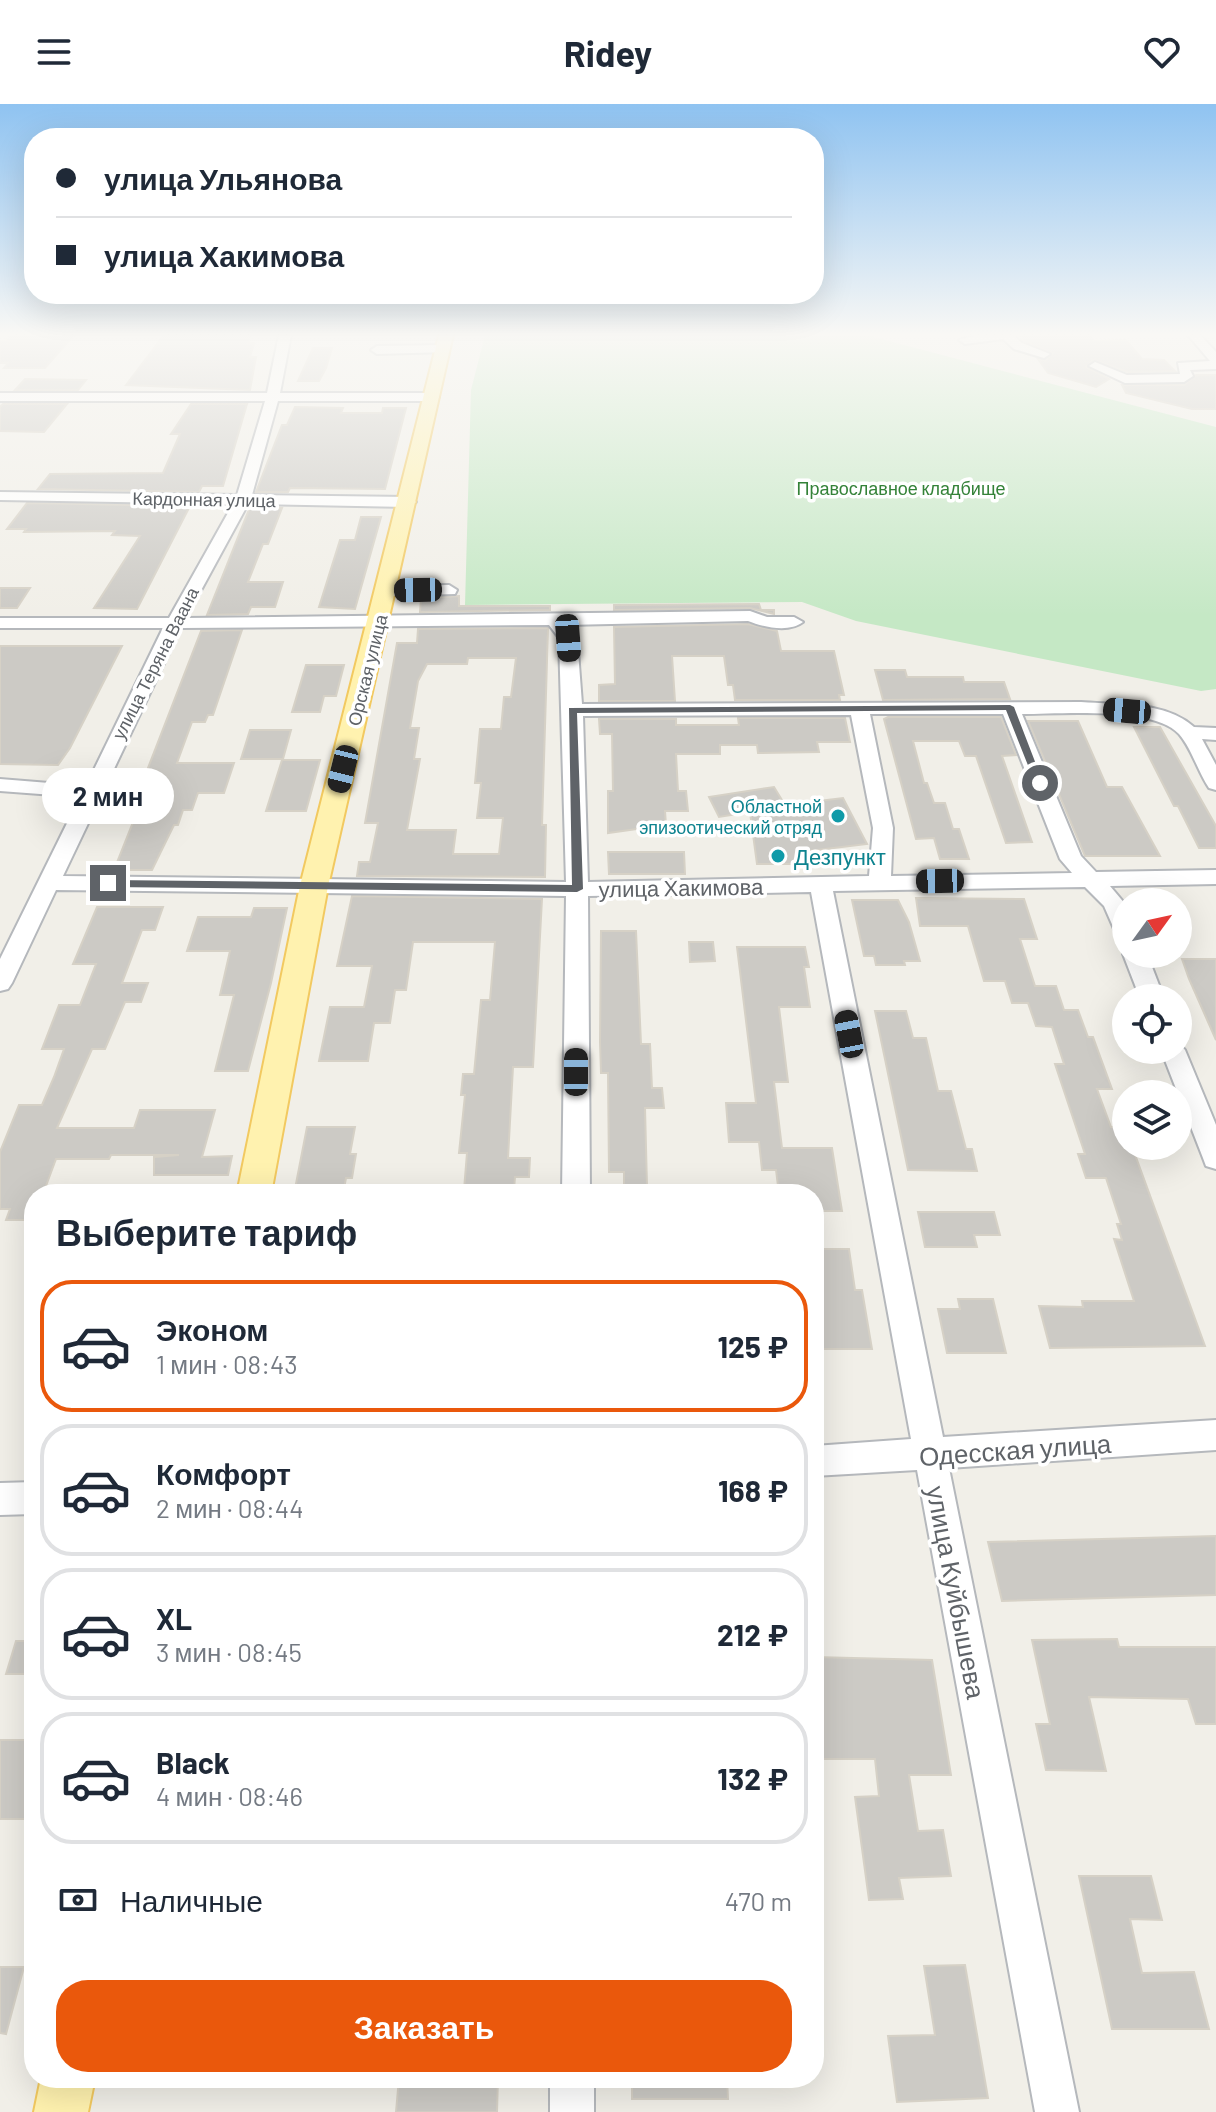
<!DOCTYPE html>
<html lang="ru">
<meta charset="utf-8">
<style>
:root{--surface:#fff;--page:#f2f2f3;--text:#1f2937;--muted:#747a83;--line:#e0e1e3;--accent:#ea580c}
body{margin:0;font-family:Barlow,sans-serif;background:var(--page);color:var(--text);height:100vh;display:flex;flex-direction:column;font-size:30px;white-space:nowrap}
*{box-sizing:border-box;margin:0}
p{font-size:26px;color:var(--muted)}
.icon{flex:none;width:44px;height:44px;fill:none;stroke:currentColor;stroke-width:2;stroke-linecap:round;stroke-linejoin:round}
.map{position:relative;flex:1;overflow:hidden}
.panel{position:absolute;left:24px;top:1080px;width:800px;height:904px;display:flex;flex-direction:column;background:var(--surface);border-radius:32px;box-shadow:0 8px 32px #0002}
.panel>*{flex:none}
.hud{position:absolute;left:24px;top:24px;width:800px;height:176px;border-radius:32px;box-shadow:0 8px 32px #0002;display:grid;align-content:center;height:176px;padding:0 32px;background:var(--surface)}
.needle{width:52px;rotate:57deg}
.controls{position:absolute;left:1112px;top:784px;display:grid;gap:16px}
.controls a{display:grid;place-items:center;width:80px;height:80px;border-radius:50%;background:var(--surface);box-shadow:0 8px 32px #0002;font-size:40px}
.end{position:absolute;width:36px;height:36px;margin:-18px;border:10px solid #5f6368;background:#fff;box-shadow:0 0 0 4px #fff}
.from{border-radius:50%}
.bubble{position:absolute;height:56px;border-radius:28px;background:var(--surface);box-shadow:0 8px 32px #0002;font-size:26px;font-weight:700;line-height:56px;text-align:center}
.car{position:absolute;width:24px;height:48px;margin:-24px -12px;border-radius:10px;box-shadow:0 0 6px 2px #0007;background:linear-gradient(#222 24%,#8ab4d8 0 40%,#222 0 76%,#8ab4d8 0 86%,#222 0)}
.hud b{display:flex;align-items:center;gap:28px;height:76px;font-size:30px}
.hud b+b{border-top:2px solid var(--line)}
.hud i{width:20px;height:20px;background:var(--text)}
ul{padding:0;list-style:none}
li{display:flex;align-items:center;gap:24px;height:132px;margin:0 16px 12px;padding:0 16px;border:4px solid var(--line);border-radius:32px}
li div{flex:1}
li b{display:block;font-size:30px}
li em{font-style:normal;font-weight:700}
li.selected{border-color:var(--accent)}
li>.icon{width:72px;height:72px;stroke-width:1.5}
h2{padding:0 32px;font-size:36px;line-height:96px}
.pay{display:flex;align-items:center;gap:20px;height:88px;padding:0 32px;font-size:30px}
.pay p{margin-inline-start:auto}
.primary-button{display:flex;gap:16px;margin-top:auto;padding:16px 32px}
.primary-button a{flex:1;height:92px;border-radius:32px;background:var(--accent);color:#fff;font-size:32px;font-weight:700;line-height:92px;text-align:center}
header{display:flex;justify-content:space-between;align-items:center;height:104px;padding:0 32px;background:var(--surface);font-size:36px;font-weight:700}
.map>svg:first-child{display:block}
.green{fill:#c5e8c5}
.building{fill:#cccac5;stroke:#d6d1c6;stroke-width:2;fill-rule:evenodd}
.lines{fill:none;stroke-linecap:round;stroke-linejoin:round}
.minor-casing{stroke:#b5b8bc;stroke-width:4}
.major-casing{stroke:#f2c960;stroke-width:4}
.minor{fill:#fff;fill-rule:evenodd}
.major{fill:#fff2af;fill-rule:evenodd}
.route{fill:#5f6368}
.culture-dot{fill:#0f9aa8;stroke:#fff;stroke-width:3}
.labels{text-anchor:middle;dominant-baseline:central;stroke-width:7;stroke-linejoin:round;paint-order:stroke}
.far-park-label{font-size:18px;fill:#348238;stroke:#fff}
.far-street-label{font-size:18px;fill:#5f6368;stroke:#fff}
.far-culture-label{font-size:18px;fill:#0d838f;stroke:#fff;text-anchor:end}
.culture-label{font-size:22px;fill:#0d838f;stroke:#fff;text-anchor:start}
.street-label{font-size:22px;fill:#5f6368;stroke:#fff}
.near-street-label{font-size:26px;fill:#5f6368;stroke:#fff}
</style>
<header><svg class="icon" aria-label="menu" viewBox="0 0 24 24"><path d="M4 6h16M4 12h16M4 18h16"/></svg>Ridey<svg class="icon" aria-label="heart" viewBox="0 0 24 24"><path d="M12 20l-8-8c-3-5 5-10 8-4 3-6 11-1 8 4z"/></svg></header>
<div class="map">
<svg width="1216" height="2008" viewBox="0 0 1216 2008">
<rect width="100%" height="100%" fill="#f1efe8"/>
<path class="green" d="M485,231h381l350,92v262l-15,2 -345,-70 -54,-19 -337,3 6,-215z"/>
<path class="building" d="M11,231h63l-29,33h-41l4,-5h-8v-22h6z
M164,231h86l-2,8h6l-4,14h6l-6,33 -124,-5z
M1020,231h69l5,6 32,-1 16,19 22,1 11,11 -47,1 -35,-12 -7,7 23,12 -13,8 -48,-14 -10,-14 8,1 7,-7 -29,-12z
M313,244h19l-6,20 -7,13h-21z
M1196,271h20v34h-24l-66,-16 -4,-8h62z
M25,275l61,1 -8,10h-63z
M3,300h64l-23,28 -44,-1v-24z
M191,300h56l-24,82h-21l-3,6 -161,-3 12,-15 113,-1 17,-39h-9z
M295,303l48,1 -2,5h41l1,-5h23l-21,81 -95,-1 -2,4h-32l26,-67h5z
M27,399l163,3 -53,103 -43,-1 46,-72 -28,-1 3,-4 -91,1 2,-3h-19z
M250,403l32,1 -14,36h-5l-15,38h35l-8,25h-24l-3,7 -41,1z
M361,413h20l-26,92 -36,-2 21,-67h15z
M0,484h30l-13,20h-17z
M459,492v10h91v4l-130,2 1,-14z
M759,500l2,6h13v4l-24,-6 -136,2v-5z
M748,520l29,7 4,20h53l10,44h-5l1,5h-105l-2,-15h-5l-4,-29h-52l3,45h-76v-16l16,-1 -1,-57z
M548,524l-6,197h4l-1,52 -188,-1 2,-14h11l8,-39h-13l32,-180h20l1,-14zM468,554h48l-5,39h-7l-3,32h-21l-5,54h6l-4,35h26l-4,36h-46l3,-24h-49l13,-71h-6l5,-31h-9l8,-47 9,-17h40z
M242,526l-29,85h-5l-3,7h-13l-15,41h57l-10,30h-26l-6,17h-9l-5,15h-4l-22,45h-38l21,-53h-6l72,-186z
M0,542h122l-52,102 -12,17 -58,-1z
M306,561h38l-8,31h-12l-4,16h-28z
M875,566h30l2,7h56l1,5h40l6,17 -127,1z
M888,613h113l15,38 -14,1 30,86 -26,1 -30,-87h-11l-6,-15h-46l11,42h3l7,20h11l8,26h6l10,30h-29l-6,-21 -18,1 -32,-120z
M738,614h107l5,24h-33l2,10 -61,1 -1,-8h-37v9h-44l2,37h8l2,20h-23l1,14 -58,8v-42h5l-1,-57h-12l-1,-15h77v6h63z
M1028,617h50l29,66h15l38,69h-75z
M1134,623h26l56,99v22h-17l-21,-42h-4z
M250,626h41l-8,29h-42z
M282,656h38l-14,51h-40z
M774,683l11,18 58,-7 24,46 -66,8 1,12h-45l-7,-52 -31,5 -10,-20z
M608,748h76l1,22h-76z
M352,792l190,3 -9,168h-20l-5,91h22l-1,19h-14l-1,13h-50l3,-37h-8l6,-58h-4l2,-21h11l7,-74h9l5,-58h-82l-7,48h-11l-5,33h-16l-6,38h-49l11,-54h34l8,-41h-35z
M916,794l108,1 13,40h-17l15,47h21l8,24h14l10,27h5l19,52h-15l14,38h15v22h7l72,197 -155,2 -11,-42 44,1 -1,-6h52l-20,-62 8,1 -5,-16h4l-15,-46h-20l-8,-24h7l-30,-90h9l-12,-37 -16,-1 -8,-23h-16l-7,-22h-21l-16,-55h-48z
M852,796h46l11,22 11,39h-16l1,4h-29l-2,-9h-10z
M97,803h66l-8,23h-13l-20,53h26l-7,19h-16l-20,47h-13l-35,79h77l6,-18h75l-13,47 30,-1 -4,19h-74v-18l25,-2h-68l-2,4h-53l-13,35h-9v26h-28l4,-11h-10v-57l19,-47h23l12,-28 10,-28h-22l17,-44h21l16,-41h-23z
M254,804h33l-16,75 -23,88h-33l19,-76h-14l10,-44h-43l11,-34h53z
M601,827h35l5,113h9l2,44h10l2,20h-19l2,78h-23v-14h-15l-1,-99h-7l-1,-31z
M689,838h24l2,19 -25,1z
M737,843h68l4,20h-5l6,40h-31l9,75h-14l8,66h50l10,63h-28v-17h-35l-3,-24h-14l-3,-28h-30l-3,-39h30z
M1182,855h34v81l-27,-61z
M875,907h31l7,27h13l12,53h13l15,58h6l5,22 -69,-1z
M307,1023h48l-5,27h6l-4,24h-6l-3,16h-49z
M918,1108h76l6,23h-26l3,12h-52z
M814,1145h35l6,41h7l10,59h-58z
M958,1195h35l13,54h-59l-9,-44h22z
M1216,1432v59l-214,6 -14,-59z
M1117,1535l2,8h97v77h-20l-8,-25 -99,-2 17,74 -60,-1 -10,-46h14l-18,-84z
M16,1537h18v33h-28z
M814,1553l118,3 19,115h-42l9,56 25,-1 8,46 -52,2 4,21 -34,1 -14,-103 24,-1 -4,-37h-61z
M0,1636h34v79h-34z
M1079,1772h72l11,44 -32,-1 12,54 52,-1 15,57h-97z
M965,1861l23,133 -91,4 -9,-66 47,-1 -11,-69z
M0,1863h24l-18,67 -6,-1z
M399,1974h99l-1,34h-101z
M632,1974h95l1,21h-96z"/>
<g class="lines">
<g class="minor-casing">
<path id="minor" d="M279,231h12l-11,58h152l7,4 -7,4h-154l-26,94 156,2 8,5 -8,5 -160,-3 -62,114 564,-7 17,6h27l9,5c-14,11 -40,5 -55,-1l-182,4 11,13 5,66 499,-2c37,3 84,-1 113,25l22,1v12l-14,-1 14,26v25l-7,-2c-11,-16 -17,-39 -30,-54 -25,-28 -120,-20 -157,-20l59,142 15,16 120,-2v14l-106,2 16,19v36l-8,-3 -14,-32 -19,-19 -252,4 110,546 273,-17v30l-267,18 130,644h-44l-118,-642 -103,6v-30l97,-7 -100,-547 -223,4 2,298h-28l4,-298 -510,-6 -44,93 -4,6 -8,2v-32l80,-162 -80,-6v-12l86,7 77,-158h-163v-10h169l64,-114 -233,-4v-8l237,3 28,-94h-265v-8h267zM549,521l10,13 7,244 -503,-6 118,-248zM870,610h133l57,145 12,14 -181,3 2,-48zM851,611l22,113 -4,48 -281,6 -5,-166z
M977,231h36l9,8 28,11 -6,4 -30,-9 -11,-10 -38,5 -6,-4z
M1188,231h12l16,17v17l-26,1 3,6 -9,6 -59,1 -36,-17 6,-4 32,13 53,-1 -2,-11 32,-2z
M443,241l6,4 -2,3 -70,2 -6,-4 6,-4z
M449,481l8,5 -2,4 -68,2 -8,-5 8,-5z
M1126,846v4h21l17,44h-24l-17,-44z
M1178,938l7,8 31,75v44l-10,-3 -3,-8 -42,-108h17z
M34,1378v32l-34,1v-32z
M550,1974h44v34h-44z"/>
</g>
<g class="major-casing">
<path id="major" d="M439,231h14l-125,551 -57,308h-34l63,-308z
M41,1974h54l-7,34h-54z"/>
</g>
<use href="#minor" class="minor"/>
<use href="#major" class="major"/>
</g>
<linearGradient id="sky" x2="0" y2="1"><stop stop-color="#8fc3f1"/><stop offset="0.45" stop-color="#f9f8f5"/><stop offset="1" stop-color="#f9f8f5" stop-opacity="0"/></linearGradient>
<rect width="1216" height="512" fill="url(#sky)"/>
<path class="route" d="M1010,601l4,2 30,78 -9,-2 -29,-73 -429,3 6,176 -6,3 -469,-5 -5,-4 5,-3 464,5 -3,-177z"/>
<g class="culture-dot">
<circle cx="838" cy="712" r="8"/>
<circle cx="778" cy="752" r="8"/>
</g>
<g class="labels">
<g class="far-park-label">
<text x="901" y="384">Православное кладбище</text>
</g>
<g class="far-street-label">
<text transform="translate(204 395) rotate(1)">Кардонная улица</text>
<text transform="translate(155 559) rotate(-63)">улица Теряна Ваана</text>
<text transform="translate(367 566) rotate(-76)">Орская улица</text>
</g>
<g class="far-culture-label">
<text x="822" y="702">Областной<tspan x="822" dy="21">эпизоотический отряд</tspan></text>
</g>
<g class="culture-label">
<text x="794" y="752">Дезпункт</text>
</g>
<g class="street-label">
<text transform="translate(681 783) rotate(-1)">улица Хакимова</text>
</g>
<g class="near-street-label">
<text transform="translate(1015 1345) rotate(-4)">Одесская улица</text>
<text transform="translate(957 1488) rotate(79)">улица Куйбышева</text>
</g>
</g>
</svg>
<div class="controls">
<a><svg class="needle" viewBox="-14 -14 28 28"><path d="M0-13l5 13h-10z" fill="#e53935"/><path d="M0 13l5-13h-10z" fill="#747a83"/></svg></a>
<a><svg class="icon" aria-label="locate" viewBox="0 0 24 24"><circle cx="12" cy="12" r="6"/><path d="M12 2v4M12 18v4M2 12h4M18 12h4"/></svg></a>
<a><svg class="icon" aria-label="layers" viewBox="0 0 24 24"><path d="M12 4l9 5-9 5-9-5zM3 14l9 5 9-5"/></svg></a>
</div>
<i class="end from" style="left:1040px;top:679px"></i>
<i class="end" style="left:108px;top:779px"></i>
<div class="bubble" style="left:42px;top:664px;width:132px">2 мин</div>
<i class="car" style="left:418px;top:486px;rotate:269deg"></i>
<i class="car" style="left:568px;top:534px;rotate:176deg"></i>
<i class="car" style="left:1127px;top:607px;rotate:275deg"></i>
<i class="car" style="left:343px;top:665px;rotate:194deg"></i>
<i class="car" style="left:940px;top:777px;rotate:269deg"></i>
<i class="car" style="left:849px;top:930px;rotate:349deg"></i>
<i class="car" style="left:576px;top:968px;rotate:0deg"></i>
<div class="hud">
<b><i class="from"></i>улица Ульянова</b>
<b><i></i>улица Хакимова</b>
</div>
<section class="panel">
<h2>Выберите тариф</h2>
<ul>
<li class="selected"><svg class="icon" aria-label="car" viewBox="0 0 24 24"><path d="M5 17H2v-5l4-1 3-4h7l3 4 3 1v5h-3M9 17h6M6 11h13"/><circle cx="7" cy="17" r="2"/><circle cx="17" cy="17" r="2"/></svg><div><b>Эконом</b><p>1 мин · 08:43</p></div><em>125 ₽</em></li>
<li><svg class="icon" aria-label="car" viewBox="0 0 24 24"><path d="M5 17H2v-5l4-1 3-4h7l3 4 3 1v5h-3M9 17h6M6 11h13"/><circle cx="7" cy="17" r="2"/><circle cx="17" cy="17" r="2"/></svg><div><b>Комфорт</b><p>2 мин · 08:44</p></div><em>168 ₽</em></li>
<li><svg class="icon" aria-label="car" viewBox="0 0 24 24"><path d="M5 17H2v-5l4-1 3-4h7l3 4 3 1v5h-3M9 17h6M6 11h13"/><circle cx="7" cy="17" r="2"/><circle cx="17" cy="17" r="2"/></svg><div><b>XL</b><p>3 мин · 08:45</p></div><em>212 ₽</em></li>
<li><svg class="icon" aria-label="car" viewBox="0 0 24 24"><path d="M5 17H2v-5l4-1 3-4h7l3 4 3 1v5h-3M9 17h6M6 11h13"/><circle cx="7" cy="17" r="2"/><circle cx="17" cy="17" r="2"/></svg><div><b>Black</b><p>4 мин · 08:46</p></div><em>132 ₽</em></li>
</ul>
<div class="pay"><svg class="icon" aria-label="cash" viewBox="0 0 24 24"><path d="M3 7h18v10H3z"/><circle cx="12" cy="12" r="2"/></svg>Наличные<p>470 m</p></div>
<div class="primary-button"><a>Заказать</a></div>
</section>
</div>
